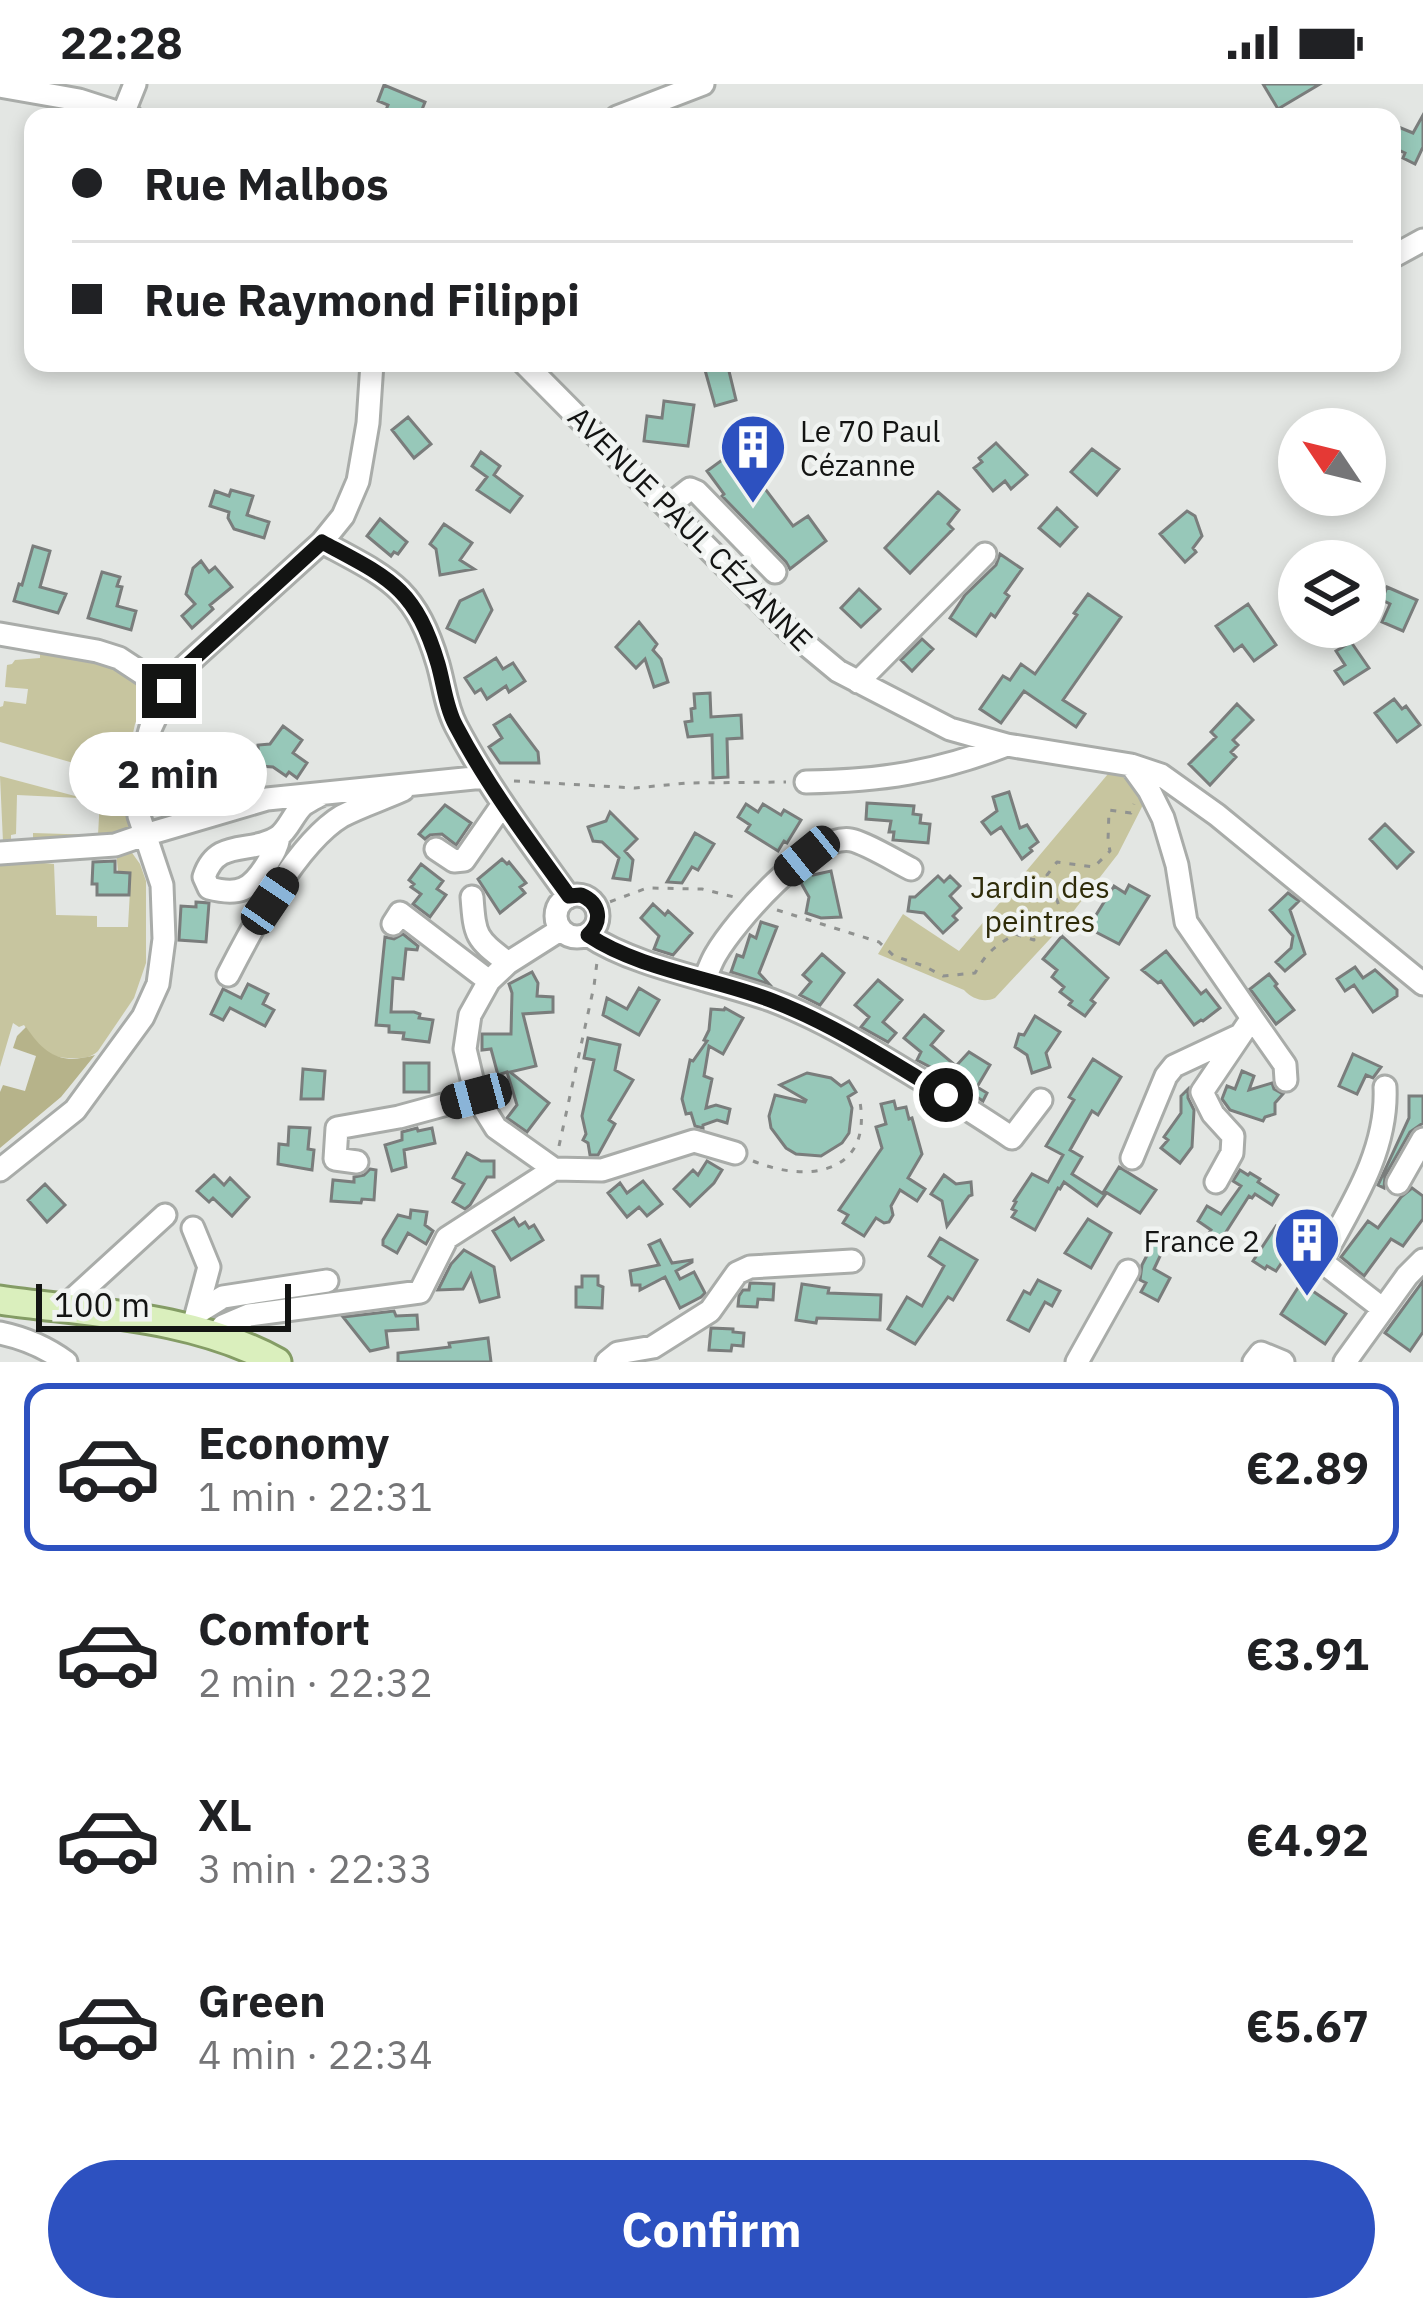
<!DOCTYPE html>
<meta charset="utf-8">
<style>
:root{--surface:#fff;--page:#f6f6f6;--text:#202124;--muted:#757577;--line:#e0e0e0;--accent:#2d51c0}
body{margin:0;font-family:"IBM Plex Sans",sans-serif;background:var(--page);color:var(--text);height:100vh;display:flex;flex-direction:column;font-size:45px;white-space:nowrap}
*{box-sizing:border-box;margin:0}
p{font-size:39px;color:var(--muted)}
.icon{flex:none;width:66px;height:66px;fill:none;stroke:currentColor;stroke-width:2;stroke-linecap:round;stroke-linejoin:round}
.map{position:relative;height:1278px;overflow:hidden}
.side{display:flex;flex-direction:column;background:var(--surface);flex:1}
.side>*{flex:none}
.banner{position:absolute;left:24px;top:24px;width:1377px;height:264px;border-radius:24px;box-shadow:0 6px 18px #0003;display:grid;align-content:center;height:264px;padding:0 48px;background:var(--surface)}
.needle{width:78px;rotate:305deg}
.tools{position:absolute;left:1278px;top:324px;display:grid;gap:24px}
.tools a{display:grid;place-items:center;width:108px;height:108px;border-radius:50%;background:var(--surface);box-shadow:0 6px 18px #0003;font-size:60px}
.scale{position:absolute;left:36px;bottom:30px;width:255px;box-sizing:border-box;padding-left:12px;border:6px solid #131413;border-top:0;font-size:33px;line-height:42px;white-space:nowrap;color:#131413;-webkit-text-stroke:9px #f0f3f1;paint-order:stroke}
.end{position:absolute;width:54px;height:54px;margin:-27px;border:15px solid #131413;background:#fff;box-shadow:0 0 0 6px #fff}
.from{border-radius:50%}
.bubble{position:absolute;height:84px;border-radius:42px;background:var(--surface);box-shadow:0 6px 18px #0003;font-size:39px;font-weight:700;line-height:84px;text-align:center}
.car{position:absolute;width:36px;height:72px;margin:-36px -18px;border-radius:15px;box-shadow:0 0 9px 3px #0007;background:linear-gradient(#222 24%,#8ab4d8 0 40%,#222 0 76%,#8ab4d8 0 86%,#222 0)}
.banner b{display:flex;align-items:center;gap:42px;height:114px;font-size:45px}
.banner b+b{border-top:3px solid var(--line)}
.banner i{width:30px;height:30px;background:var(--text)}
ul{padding:21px 0 0;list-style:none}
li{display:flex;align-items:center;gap:36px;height:168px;margin:0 24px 18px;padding:0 24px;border:6px solid transparent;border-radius:24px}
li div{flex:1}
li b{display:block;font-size:45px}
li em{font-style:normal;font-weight:700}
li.active{border-color:var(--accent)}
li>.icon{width:108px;height:108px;stroke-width:1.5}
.primary-button{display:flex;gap:24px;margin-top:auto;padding:24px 48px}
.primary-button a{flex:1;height:138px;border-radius:72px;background:var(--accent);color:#fff;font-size:48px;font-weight:700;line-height:138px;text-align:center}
.status{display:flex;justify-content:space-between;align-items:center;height:84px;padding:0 60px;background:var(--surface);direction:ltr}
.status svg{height:33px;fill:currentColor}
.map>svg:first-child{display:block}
.green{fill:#c7c59f}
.forest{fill:#b6b38a}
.building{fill:#97c8b9;stroke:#7a7d7c;stroke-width:3}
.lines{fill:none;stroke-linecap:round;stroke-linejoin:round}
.minor-casing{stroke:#a9aca9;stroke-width:27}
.major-casing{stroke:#849c65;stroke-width:33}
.path{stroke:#909290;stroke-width:3;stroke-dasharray:6 9;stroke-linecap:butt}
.minor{stroke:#fff;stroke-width:21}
.major{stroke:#daefbd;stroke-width:27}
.route{stroke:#131413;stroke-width:15}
.labels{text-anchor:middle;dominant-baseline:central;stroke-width:9;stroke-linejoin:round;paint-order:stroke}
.poi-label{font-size:30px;fill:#131413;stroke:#f0f3f1;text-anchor:start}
.street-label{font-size:30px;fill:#131413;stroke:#f0f3f1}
.park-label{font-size:30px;fill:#2e2b08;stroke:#f0f3f1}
</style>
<div class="status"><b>22:28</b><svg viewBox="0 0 49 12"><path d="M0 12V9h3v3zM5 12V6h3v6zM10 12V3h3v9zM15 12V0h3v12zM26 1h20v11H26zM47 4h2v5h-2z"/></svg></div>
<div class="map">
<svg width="1423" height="1278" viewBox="0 0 1423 1278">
<rect width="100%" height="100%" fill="#e3e6e3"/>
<path class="green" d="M22,559c38,7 105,13 124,52l-11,29 -8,37 2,73 -96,12v-13l65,2 2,-36 -83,-4 -1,39 -5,1v8l-8,-1 -3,-66 75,20 9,-30 -84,-24v-35l3,-1 1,-5 22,3 2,-15 -23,-2 2,-22 5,-1 3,-4 25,-2v-6l-19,-2z
M1113,684l34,29 -29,57 -56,72 -67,72c-11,5 -23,1 -31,-8l-86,-36 25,-40 56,37z
M116,766h14l10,14 6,17v82l-12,35 -36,53c-9,8 -15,7 -28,7 -23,1 -34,-15 -46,-33l-5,2 -6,-4 -13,44v-209l43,-2 1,7 10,1 2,51 41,1v11h31l3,-55h-13z"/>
<path class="forest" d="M26,943c19,28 35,38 69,28l-34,42 -61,51v-56l3,-7 22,6 11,-35 -23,-8 4,-12z"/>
<path class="building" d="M1263,0h57l-42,25z
M384,1l41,17 -6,15h-36l5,-12 -10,-4z
M1423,31v32l-8,17 -12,-6 2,-5 -13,-6v-13l4,-8 17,7z
M703,279h24l9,37 -21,6z
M664,317l30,4 -6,41 -44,-5 3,-25 15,2z
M408,333l23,27 -17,14 -22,-28z
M748,357l21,28 -12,9 36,48 15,-10 18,25 -36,28 -4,-7 -64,-66 2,-2 -17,-23z
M996,359l31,32 -16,14 -6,-8 -12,10 -19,-23 8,-6 -3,-4z
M1092,365l27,20 -22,26 -26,-23z
M481,368l19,14 -6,9 28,21 -12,16 -33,-22 10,-13 -15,-11z
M231,406l22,6 -6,19 22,7 -5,16 -30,-9 -6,-11 1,-6 -19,-6 5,-15 14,5z
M938,408l21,18 -11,14 5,5 -43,44 -25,-25z
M1057,424l20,19 -17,19 -21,-18z
M1187,427l8,5 7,20 -9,12 3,4 -11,10 -25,-28z
M380,435l27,23 -9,12 -4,-2 -3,4 -24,-20z
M444,440l28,19 -12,17 14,9 -34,6 -4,-26 -6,-5z
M33,462l17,5 -10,36 26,7 -8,19 -44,-12 5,-17 3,1z
M1000,470l22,15 -17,24 4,3 -14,21 -4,-3 -15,22 -26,-18 15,-23 31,-30z
M201,477l8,11 6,-5 17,20 -22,18 3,4 -21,19 -10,-12 13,-12 -9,-10 7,-26z
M102,488l18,5 -3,9 5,1 -5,19 19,5 -5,19 -43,-12z
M1387,503l30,13 -14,31 -21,-9 8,-18 -8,-4z
M859,505l21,20 -19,18 -20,-19z
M483,506l9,20 -17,32 -28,-14 13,-27z
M1088,510l33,23 -58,83 22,14 -9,13 -52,-36 -23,32 -21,-14 23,-33 7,4 11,-16 14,10 42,-59 -3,-2z
M1248,520l28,41 -22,16 -12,-16 -8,6 -18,-25z
M639,538l18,22 -4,6 8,9 7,23 -14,5 -9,-28 -9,9 -20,-21z
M922,555l11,10 -21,22 -11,-11z
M1351,558l18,26 -25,16 -9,-13 10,-6 -9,-14z
M496,574l7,11 10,-6 12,18 -16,11 -3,-6 -19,13 -6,-10 -6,4 -10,-15z
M710,609l1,24 30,-2 1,23 -15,1 1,38 -15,1 -1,-43 -24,2 -3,-15 7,-1 -1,-12 4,-1 -1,-14z
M1394,615l8,10 4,-3 14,19 -23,17 -22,-29z
M1237,620l16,16 -20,20 5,5 -7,7 5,5 -26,28 -21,-21 27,-27 -5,-5z
M510,631l28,37 1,11h-39l-11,-16 13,-9 -8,-13z
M283,642l19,14 -9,13 14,10 -10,15 -8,-6 -3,4 -13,-9 -14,-1 -1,-21 12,-1z
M1009,708l11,36 7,-3 11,17 -8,6 2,3 -10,8 -21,-32 -10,7 -9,-12 15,-11 -4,-14z
M867,719l47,3 -1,8 8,1 -1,8 10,1 -2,19 -35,-3 1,-8h-5l2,-11 -25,-2z
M746,720l12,8 5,-8 18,11 3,-5 17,10 -14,23 -3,-2 -6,10 -32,-20 4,-6 -12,-8z
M445,721l26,18 -15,22 -14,-11 -12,1 -5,4 -6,-5z
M610,728l27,27 -12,12 8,9 -3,20 -17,-2 6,-20 -17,-16 -9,-1 -5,-14 18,-6z
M1385,740l28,28 -16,16 -27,-29z
M695,749l19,11 -16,26 -6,-3 -10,16 -15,-1z
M502,775l5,5 2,-2 17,21 -6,4 5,6 -25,20 -22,-34z
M115,777v11l15,1 -1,22h-32v-11h-5l1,-22z
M421,780l22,17 -6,8 9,6 -16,22 -17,-13 8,-10 -10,-7 3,-3 -5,-4z
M831,787l10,46 -20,1 -15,-5 3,-16 -9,-16 11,-9 2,3z
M938,792l6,6 6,-6 10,10 -10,10 11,12 -8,8 4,4 -14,13 -19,-20 -16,-2 2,-14h5z
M1129,801l20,11 -30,48 -31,-16 26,-42 11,7z
M1288,809l11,8 -9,9 15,44 -20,17 -9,-9 15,-14 2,-12 -23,-26z
M196,818l13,1 -3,39 -27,-2 2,-34 15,1z
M653,820l12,11 3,-4 24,22 -19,22 -19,-6 5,-13 -18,-18z
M761,838l16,5 -18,46 10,11 -38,-12 6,-17 6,2 7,-22 6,3z
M403,850l15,12 -1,4 -11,-1 -3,30 -10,-1 -2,34h23l6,2 -1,4 14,2 -4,22 -26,-3 1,-6 -15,-1v-6l-13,-1 9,-88 9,2z
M1062,852l46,42 -17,22 4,3 -10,13 -16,-11 3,-4 -12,-9 4,-5 -12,-10 5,-7 -14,-11z
M1166,867l35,43 5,-4 14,18 -17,13 -2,-1 -7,5 -33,-44 -3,2 -16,-13z
M822,870l22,19 -24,32 -20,-10 11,-13 -8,-7z
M1355,883l8,11 12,-8 22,20v6l-24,16 -19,-27 -9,6 -8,-12z
M532,888l6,11 -1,13 16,1v15l-30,2 13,52 -26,6 39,31 -22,29 -20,-14 10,-13 -10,-33 -9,3 -7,-26 -9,1v-16h29l1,-41 -3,-9z
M1269,890l8,10 -2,2 19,24 -18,14 -26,-35z
M878,896l24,20 -19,22 13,11 -8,9 -27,-15 8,-10 -14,-12z
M248,900l20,10 -5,10 11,6 -9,16 -35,-18 -7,12 -12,-6 12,-25 18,9z
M639,904l20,12 -20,35 -36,-20 4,-17 20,11z
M725,924l18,10 -20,36 -14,-8 -5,30 8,3 -6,29 10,-3 14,4 -3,14 -10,-3 -14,5v3l-8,-2 -4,-13 -5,1 -4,-15 8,-39 3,1 14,-20 -3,-1 5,-10 2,-21 13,1z
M924,931l19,16 -12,14 25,21 13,-14 21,13 -13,22 10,6 -4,8 -17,-11 2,-3 -51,-27 4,-8 -17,-14z
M1035,932l25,16 -14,21 4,14 -18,6 -5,-18 -12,-8 4,-13 5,1z
M588,954l32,7 -5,25 18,10 -24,40 6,4 -17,31h-8l-2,-12 -5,-3 3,-6 -4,-18 12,-56 -10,-2z
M1353,970l28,13 -8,11 -7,-3 -9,19 -18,-8z
M1093,975l28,18 -23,38 -6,-4 -22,39 12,7 -10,17 33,21 -8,11 -33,-24 -4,7 -2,-1 -23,42 -23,-13 4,-6 -4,-2 4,-7 -2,-1 18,-27 16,8 15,-27 -17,-9 28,-46 -5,-3z
M404,979h25v29h-25z
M303,985l22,2 -2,28h-22z
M1242,987l12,5 -5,14 23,-7 2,6 9,5 -8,9v11l-10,3 -2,4 -33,-11 -8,-11 5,-13 8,3z
M807,989l24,5 10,8 8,-5 7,11 -8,5 4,11 -3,25 -7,10 -21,13 -25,-2 -10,-6 -15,-20 -2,-12 6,-21 30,7 1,-2 -26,-15z
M1188,1005v9l6,12 -2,37 -12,16 -19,-15 7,-8 -4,-3 17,-24v-17z
M1409,1012h14v27l-13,9 -25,44 -1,12 -6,-3 31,-67z
M894,1017l2,8 10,-2 3,12 3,-1 10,36 -14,24 17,11 -8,12 -17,-11 -9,16 2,9 -4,7 -5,1 -8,-5 -12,18 -21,-13 5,-8 -9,-5 43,-62 -6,-21 10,-3 -5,-20z
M289,1043l21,1 -2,21 6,1 -2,20 -34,-6 1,-20 9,1z
M417,1044l1,3 14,-3 3,15 -31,7 2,17 -14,4 -7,-26 17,-5v-8z
M467,1069l14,8h13v16h-7l-17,28 -5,4 -12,-7 11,-18 -11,-6z
M707,1077l15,9 -8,13 -24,23 -16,-17 19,-19 5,5z
M1119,1083l37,23 -16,23 -36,-22z
M370,1085l6,1 -2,30 -12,-1 -1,4 -30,-2 2,-21 21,2v-5l10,-2z
M1240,1086l8,5 2,-2 10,6 -2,3 20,13 -6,10 -17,-11 -3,4 -3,-2 -32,50 -12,-6 6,-10 -13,-9 9,-15 14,8 20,-28 -8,-5z
M214,1091l10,10 6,-7 19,19 -17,19 -19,-18 -4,4 -12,-11z
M944,1091l12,9 15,-2 1,13 -3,1 -22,30 -5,-25 -11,-7z
M643,1097l19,23 -15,12 -8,-9 -12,10 -19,-24 12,-10 7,10z
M45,1100l20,21 -18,17 -19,-22z
M1412,1104l11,8v23l-20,27 -12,-7 -27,37 -23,-19 27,-36 10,7 23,-31z
M411,1126l16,2 -2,13 8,6 -7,13 -18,-11 -11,20 -14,-8v-5l15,-25 12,3z
M514,1134l5,8 6,-4 4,6 5,-3 9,15 -32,20 -18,-29z
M1088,1135l23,14 -20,35 -26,-15z
M1276,1142l21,14 -21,31 -9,-5 -2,3 -12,-8z
M1159,1148l10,5 -15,32 16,9 -12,23 -17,-9 5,-9 -6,-3 2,-15z
M940,1154l37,22 -24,40 -5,-3 -33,47 -27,-15 19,-32 15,9 22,-40 -15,-10z
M660,1156l12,23 20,-3v2l-16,9 4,8 14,-7 11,21 -4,4 -21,11 -15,-31 -25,13v-5h-8l-2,-14 29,-6 -10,-20z
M464,1166l30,17 5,30 -19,5 -9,-28 -8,15 -25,1 13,-26z
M582,1192h16v9l5,2 -1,21 -26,-1v-20h6z
M1038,1196l22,11 -8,15 -7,-4 -16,29 -21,-11 16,-29 6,3z
M1423,1197v51l-13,19 -25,-18z
M750,1199l24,1 -1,16 -15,-1 -1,8 -19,-1 1,-10 4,-6h6z
M1301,1199l45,31 -21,30 -44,-30z
M802,1200l27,4 -1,5 53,2 -1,25 -63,-2 -1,5 -20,-3z
M394,1227l2,5 21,-1 1,14 -32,2 2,16 -18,4 -27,-34z
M711,1244l22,1v3l11,1 -1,13 -11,-1 -1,6 -22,-1z
M488,1254l3,24h-93v-9l52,-6 -1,-4z"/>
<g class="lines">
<g class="minor-casing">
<path id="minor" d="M0,2l79,14 53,17
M123,30l12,-30
M617,33l86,-33
M1392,173l31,-17
M524,279l267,269 47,39 112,58 57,16 124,20 30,10 56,40 206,169
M667,423l23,-18 7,3 78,80
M322,458c67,36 93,45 116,122 6,21 8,43 18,62 32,61 73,115 113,171
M0,550l97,17 22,7 50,33
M858,598l127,-128
M1131,681l18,25 14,28 14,47 9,57 66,96 -50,74 11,22 20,22 -1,17 -16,29
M806,698c76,-1 130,-10 201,-37
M155,748l112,-33 217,-22
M279,753c-2,11 -6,17 -12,27 -16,26 -28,32 -58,24l-5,-11c13,-40 47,-22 74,-40 10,-7 15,-22 24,-31 2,-2 14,-9 17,-10
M436,765l18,12 10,-1 39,-56
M0,769l115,-8 29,-10
M556 832a21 21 0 1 1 42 0a21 21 0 1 1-42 0Z
M472,813c3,41 4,41 36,66
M393,840l7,-11 89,68
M560,846l-52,33 -19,18 -19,34 -5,34 11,47 20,32 58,41 48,1 92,-29 41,12
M588,851c47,32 128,45 183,65 53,20 99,49 147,78 32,20 63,39 94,60l29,-38
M228,891c24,-47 69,-132 114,-159 19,-10 41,-17 61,-26
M704,896c4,-8 7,-18 12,-26 18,-31 95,-121 135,-114 13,2 46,22 60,29
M1252,934l33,47 1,15
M1132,1074l34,-82 8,-10 64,-30
M357,1078l-22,-3 2,-31 62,-11 77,-21
M0,1086l75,-60 68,-93 15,-33 6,-45 -2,-54 -23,-69 -1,-22 4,-35 9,-32 13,-28 20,-32 138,-125 21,-26 15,-35 10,-58 4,-60
M1398,1099l25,-44
M193,1144l16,39 -14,52
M62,1225l103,-94
M1383,1225l-62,-48c30,-55 67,-110 64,-174
M197,1229l26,-16 104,-16
M0,1249c24,5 47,15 66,29
M216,1253l7,-11 26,-11 171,-23 27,-54 107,-69
M607,1278l11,-9 35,-6 57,-36 27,-38 13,-6 102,-6
M1077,1278l51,-91
M1254,1278l7,-9 22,9
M1345,1278l62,-86 16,-16"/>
</g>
<g class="major-casing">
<path id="major" d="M0,1216c92,13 194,16 277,62"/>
</g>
<path class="path" d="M514,697l121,7 52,-5 99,-1
M596,823l51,-19 55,1 32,8
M777,826l102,32 15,14 30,10 19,10 32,-3c12,-21 19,-26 40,-39l19,6 -3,-15 26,-9 3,-8 -13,-33 10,-13 37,5 16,-16 -2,-10 1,-31 22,3 3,-9
M559,1062l35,-160 3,-24
M753,1077c53,22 119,14 107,-59"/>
<use href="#minor" class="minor"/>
<use href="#major" class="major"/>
</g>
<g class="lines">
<path class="route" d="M169,607l15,-23 138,-126c67,36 93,45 116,122 6,21 8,44 18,62 32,61 73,115 113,170l12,-1c19,8 22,26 7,40 52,35 127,43 185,66 62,24 116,60 173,94"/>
</g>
<defs>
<g id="building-pin" transform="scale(3.45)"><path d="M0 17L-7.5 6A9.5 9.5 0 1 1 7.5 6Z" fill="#2d51c0" stroke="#f0f3f1"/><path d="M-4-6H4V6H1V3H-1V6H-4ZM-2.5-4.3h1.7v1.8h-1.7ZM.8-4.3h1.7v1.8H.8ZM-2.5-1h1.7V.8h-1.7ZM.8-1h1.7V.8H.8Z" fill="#fff"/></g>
</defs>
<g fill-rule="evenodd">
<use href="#building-pin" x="753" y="363"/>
<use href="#building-pin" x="1307" y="1156"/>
</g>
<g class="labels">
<g class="poi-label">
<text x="800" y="346">Le 70 Paul<tspan x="800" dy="34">Cézanne</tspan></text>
<text x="1260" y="1156" text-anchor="end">France 2</text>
</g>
<g class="street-label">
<text transform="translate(691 444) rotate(45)">AVENUE PAUL CÉZANNE</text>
</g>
<g class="park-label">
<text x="1040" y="802">Jardin des<tspan x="1040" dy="34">peintres</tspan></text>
</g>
</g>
</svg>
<div class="tools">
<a><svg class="needle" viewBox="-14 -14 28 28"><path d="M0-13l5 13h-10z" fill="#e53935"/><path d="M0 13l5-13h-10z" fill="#757577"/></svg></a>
<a><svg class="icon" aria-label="layers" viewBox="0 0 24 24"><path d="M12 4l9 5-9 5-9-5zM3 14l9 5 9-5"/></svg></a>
</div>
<div class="scale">100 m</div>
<i class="end from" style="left:946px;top:1011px"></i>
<i class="end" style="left:169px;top:607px"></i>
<div class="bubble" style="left:69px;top:648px;width:198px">2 min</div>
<i class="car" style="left:807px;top:772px;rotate:231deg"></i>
<i class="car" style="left:270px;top:817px;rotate:34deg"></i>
<i class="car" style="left:476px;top:1012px;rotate:255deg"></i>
<div class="banner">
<b><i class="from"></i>Rue Malbos</b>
<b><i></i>Rue Raymond Filippi</b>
</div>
</div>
<section class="side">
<ul>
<li class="active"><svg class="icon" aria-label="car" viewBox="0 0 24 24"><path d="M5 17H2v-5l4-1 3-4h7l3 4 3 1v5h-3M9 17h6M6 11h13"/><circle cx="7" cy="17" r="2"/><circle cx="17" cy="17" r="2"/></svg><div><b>Economy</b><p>1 min · 22:31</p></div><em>€2.89</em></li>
<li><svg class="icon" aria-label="car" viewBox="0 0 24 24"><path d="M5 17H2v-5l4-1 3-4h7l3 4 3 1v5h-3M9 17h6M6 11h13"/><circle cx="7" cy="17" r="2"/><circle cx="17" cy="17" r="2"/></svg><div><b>Comfort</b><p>2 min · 22:32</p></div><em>€3.91</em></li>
<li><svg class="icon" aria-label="car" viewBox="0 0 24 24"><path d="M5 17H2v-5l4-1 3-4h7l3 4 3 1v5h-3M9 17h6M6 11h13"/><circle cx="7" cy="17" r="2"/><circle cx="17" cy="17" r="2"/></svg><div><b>XL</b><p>3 min · 22:33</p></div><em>€4.92</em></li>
<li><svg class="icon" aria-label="car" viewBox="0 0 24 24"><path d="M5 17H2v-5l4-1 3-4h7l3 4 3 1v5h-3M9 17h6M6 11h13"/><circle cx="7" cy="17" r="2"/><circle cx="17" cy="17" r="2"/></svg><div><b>Green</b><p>4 min · 22:34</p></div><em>€5.67</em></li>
</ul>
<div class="primary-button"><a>Confirm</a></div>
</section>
